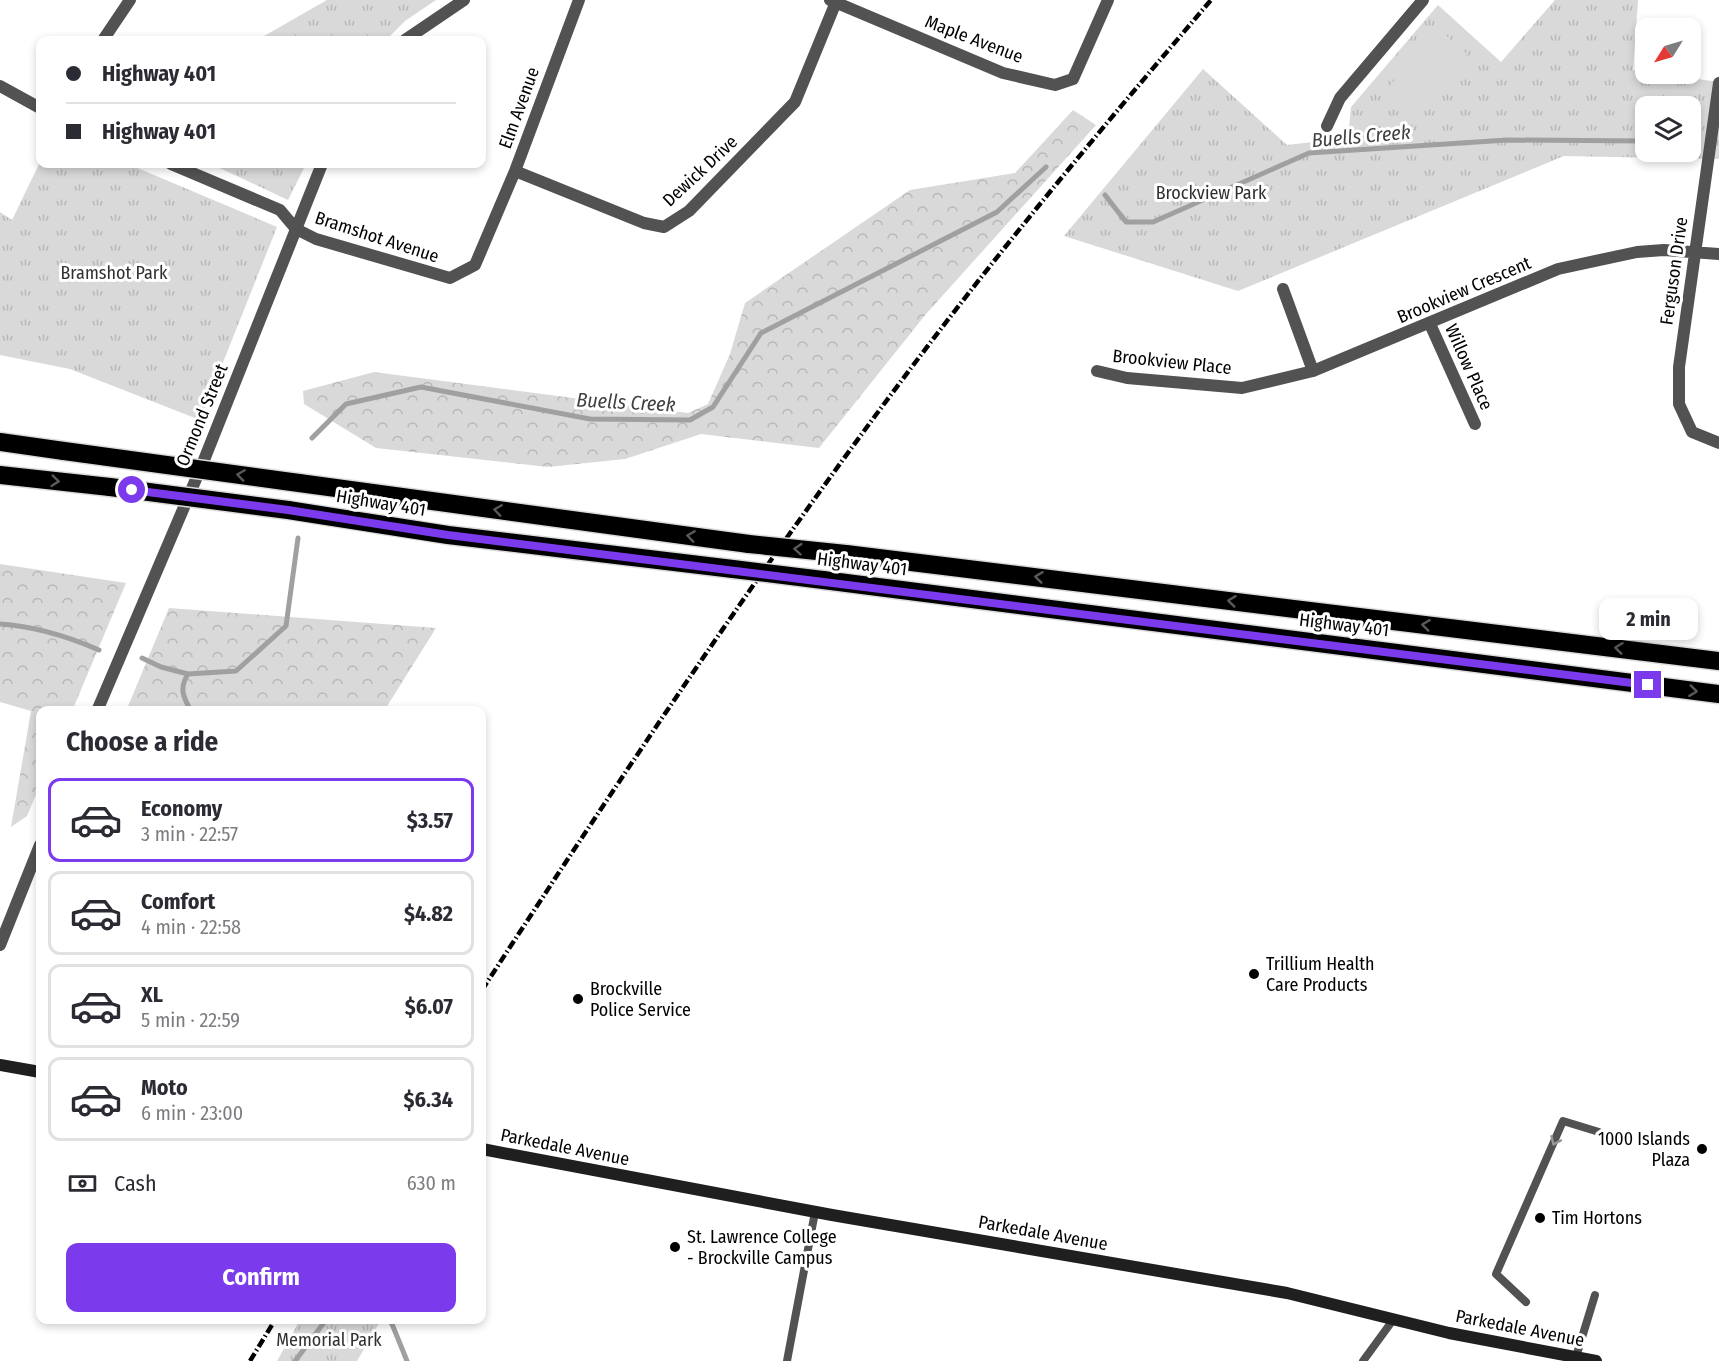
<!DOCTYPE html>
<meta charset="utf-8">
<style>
:root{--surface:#fff;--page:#f2f2f3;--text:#2b2b33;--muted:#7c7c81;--line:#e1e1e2;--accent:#7c3aed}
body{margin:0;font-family:"Fira Sans Condensed",sans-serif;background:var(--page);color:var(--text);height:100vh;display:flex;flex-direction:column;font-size:22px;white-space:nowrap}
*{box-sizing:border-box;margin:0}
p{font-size:20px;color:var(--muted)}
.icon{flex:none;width:33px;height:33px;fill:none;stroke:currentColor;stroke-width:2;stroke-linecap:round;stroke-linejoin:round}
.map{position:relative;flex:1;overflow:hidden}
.side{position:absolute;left:36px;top:706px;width:450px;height:618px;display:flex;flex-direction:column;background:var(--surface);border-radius:12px;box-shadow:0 3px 9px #0003}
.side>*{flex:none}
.top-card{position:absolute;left:36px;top:36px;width:450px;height:132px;border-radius:12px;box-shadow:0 3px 9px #0003;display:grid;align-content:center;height:132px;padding:0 30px;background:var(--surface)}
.needle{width:39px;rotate:233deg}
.buttons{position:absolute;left:1635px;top:18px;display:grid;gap:12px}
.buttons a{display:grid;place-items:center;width:66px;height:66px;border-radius:12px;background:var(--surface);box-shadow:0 3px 9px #0003;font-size:30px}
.end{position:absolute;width:27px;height:27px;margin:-14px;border:8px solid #7c3aed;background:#fff;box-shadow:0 0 0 3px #fff}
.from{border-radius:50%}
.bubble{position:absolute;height:42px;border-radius:12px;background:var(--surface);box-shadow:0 3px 9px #0003;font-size:20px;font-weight:700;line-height:42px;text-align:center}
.top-card b{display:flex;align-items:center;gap:21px;height:57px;font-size:22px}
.top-card b+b{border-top:2px solid var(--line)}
.top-card i{width:15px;height:15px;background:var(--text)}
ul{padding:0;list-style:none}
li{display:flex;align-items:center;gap:18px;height:84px;margin:0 12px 9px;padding:0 18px;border:3px solid var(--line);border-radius:12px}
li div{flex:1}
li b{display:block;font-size:22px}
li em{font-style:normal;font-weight:700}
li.current{border-color:var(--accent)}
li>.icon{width:54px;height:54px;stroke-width:1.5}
h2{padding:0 30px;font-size:27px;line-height:72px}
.pay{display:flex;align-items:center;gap:15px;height:66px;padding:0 30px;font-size:22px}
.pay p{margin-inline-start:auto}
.cta{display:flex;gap:12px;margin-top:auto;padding:12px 30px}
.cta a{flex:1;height:69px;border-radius:12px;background:var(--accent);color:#fff;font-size:24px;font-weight:700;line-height:69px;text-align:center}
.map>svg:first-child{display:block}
.forest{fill:url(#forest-crowns)}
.park{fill:url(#park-tufts);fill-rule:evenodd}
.pitch{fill:#d9d9d9}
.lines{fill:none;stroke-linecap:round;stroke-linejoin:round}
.stream{stroke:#a0a0a0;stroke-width:5}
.motorway-casing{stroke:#dbdbdb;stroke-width:21}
.service{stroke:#525252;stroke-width:8}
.minor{stroke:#525252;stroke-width:12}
.tertiary{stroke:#525252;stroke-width:12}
.secondary{stroke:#1f1f1f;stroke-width:12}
.motorway{stroke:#000;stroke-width:18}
.rail{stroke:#000;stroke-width:4.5;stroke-dasharray:9 3 1.5 3;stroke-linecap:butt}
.motorway-bridge-casing{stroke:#dbdbdb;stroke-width:21;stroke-linecap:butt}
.motorway-bridge{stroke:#000;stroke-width:18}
.oneway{stroke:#595959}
.oneway2{stroke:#979797}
.route{stroke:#7c3aed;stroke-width:8}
.poi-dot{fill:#000;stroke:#fff;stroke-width:2}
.labels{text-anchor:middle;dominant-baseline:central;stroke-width:6;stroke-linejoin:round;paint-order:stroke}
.street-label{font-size:18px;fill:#000;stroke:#fff}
.park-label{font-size:18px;fill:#303030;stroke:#fff}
.poi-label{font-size:18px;fill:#000;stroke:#fff;text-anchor:start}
.water-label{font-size:20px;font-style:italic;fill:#414141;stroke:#fff}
</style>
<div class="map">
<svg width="1719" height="1361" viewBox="0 0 1719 1361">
<defs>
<pattern id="forest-crowns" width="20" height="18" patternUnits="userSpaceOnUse" patternTransform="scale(1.5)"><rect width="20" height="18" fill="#d9d9d9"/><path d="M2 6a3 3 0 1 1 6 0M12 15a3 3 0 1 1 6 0" fill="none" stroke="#b8b8b8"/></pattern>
<pattern id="park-tufts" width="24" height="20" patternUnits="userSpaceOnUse" patternTransform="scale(1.5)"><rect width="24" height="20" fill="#d9d9d9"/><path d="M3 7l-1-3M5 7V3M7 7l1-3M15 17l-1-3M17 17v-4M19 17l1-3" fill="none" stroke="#b8b8b8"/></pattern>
</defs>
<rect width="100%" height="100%" fill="#fff"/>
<path class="forest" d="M1073,110l23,15 -170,189 -107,134 -118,-14 -76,25 -77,8 -172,-19 -72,-44 -1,-13 71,-19 314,41 20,-9 22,-50 15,-51 165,-113 105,-17z
M0,564l126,19 -54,128h-32v74l-13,31 -16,11 20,-116 -31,-9z
M169,608l267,20 -52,83h-258z"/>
<path class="park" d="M327,0h109l-31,21 -19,19h-129z
M1555,0h83l-5,70 86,12v77l-155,-3 -326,135 -174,-55 139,-167 84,76 61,-7 3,-31 87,-102 63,57zM1646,106h44v46h-44z
M40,162l88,2 149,63 -77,193 -130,-51 -70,-14v-143l12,8z
M211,164h95l-18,36z
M300,1320h81l-24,41h-80z"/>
<path class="pitch" d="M1439,29l28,25 -53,59 -27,-24z"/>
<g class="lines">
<path class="stream" d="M1105,195l21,27h27l156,-69 198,-13 139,1
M312,438l34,-34 75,-17 169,32 100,1 23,-13 48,-74 236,-121 49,-45
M0,624c33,2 69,13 99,26
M142,658l19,9 27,7
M191,711c-8,-14 -12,-23 -3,-37l48,-3 50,-45 12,-88
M388,1320l4,4 15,37
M295,1361l31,-41"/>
<g class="motorway-casing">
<path id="motorway" d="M0,442l64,9
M0,475l110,12
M299,483l450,61
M288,510l160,25 285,34
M846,554l873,107
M823,580l896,114"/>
</g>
<path class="service" d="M1526,1302l-30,-28 67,-153 36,11
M1576,1357l19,-62
M787,1361l28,-149
M1363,1361l30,-41"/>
<path class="minor" d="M830,0l173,73 52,12 18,-6 35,-79
M103,40l27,-40
M1719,83l-40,284v37l13,28 27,11
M0,86l40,22
M1327,126l13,-28 83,-98
M171,164l109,46 16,19 20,10 134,39 25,-13 40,-94 64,-171
M515,171l129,52 20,4 25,-16 106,-109 41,-100
M1283,289l30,82
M1430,324l45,100
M1097,371l30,7 115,10 71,-17 245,-102 79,-17 27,-2 55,4"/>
<path class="tertiary" d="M405,40l59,-40
M97,711l105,-246 120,-301
M0,945l40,-100"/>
<path class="secondary" d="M0,1065l40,7
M482,1149l350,66 455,78 162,40 147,28"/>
<use href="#motorway" class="motorway"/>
<path class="rail" d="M482,990c146,-224 295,-448 458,-660 87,-113 179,-222 271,-330
M250,1361l25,-41"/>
<g class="motorway-bridge-casing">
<path id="motorway-bridge" d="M64,451l235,32
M110,487l178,23
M749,544l97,10
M733,569l90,11"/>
</g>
<use href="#motorway-bridge" class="motorway-bridge"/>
</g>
<defs><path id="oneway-chevron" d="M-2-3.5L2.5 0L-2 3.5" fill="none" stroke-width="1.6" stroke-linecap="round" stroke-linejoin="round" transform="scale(1.5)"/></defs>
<g class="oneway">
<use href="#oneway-chevron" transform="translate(241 475) rotate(-172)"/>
<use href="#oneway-chevron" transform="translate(55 481) rotate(6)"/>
<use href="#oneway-chevron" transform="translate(498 510) rotate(-172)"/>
<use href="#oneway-chevron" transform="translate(691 536) rotate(-172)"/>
<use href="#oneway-chevron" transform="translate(798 549) rotate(-175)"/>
<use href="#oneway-chevron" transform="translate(1039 577) rotate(-173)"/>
<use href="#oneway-chevron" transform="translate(1232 601) rotate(-173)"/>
<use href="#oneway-chevron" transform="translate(1426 625) rotate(-173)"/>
<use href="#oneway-chevron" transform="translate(1619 648) rotate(-173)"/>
<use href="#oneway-chevron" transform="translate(1693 691) rotate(7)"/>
</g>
<use class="oneway2" href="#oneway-chevron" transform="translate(1555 1141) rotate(114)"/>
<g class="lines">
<path class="route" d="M132,490l156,20 160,25 1200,150"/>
</g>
<g class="poi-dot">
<circle cx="1254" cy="974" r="6"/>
<circle cx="578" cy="999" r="6"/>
<circle cx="1702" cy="1149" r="6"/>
<circle cx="1540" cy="1218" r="6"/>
<circle cx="675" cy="1247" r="6"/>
</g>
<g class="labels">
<g class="street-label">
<text transform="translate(974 39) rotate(21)">Maple Avenue</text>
<text transform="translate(519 108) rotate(-70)">Elm Avenue</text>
<text transform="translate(700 171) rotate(-43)">Dewick Drive</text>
<text transform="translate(377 237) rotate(18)">Bramshot Avenue</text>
<text transform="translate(1674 271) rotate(-82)">Ferguson Drive</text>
<text transform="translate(1464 290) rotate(-23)">Brookview Crescent</text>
<text transform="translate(1172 362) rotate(6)">Brookview Place</text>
<text transform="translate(1469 367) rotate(66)">Willow Place</text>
<text transform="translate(202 415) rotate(-68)">Ormond Street</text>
<text transform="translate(381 503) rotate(9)">Highway 401</text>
<text transform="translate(862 564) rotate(7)">Highway 401</text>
<text transform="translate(1344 625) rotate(7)">Highway 401</text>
<text transform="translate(565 1147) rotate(11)">Parkedale Avenue</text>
<text transform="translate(1043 1233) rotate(10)">Parkedale Avenue</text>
<text transform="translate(1520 1328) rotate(11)">Parkedale Avenue</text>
</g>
<g class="park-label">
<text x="1211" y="193">Brockview Park</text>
<text x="114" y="273">Bramshot Park</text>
<text x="329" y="1340">Memorial Park</text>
</g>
<g class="poi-label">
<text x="1266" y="964">Trillium Health<tspan x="1266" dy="21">Care Products</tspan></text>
<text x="590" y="989">Brockville<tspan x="590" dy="21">Police Service</tspan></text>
<text x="1690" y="1139" text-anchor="end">1000 Islands<tspan x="1690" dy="21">Plaza</tspan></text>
<text x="1552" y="1218">Tim Hortons</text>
<text x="687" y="1237">St. Lawrence College<tspan x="687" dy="21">- Brockville Campus</tspan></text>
</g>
<g class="water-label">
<text transform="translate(1361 136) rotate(-5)">Buells Creek</text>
<text transform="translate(626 402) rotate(3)">Buells Creek</text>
</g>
</g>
</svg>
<div class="buttons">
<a><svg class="needle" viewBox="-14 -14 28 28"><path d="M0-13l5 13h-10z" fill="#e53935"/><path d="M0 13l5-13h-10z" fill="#7c7c81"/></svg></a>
<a><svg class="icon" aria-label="layers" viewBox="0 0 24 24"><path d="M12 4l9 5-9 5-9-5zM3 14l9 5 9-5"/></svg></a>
</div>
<i class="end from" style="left:132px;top:490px"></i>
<i class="end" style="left:1648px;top:685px"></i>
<div class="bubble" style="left:1599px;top:598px;width:99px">2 min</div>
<div class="top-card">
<b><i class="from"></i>Highway 401</b>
<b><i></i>Highway 401</b>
</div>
<section class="side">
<h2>Choose a ride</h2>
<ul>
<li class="current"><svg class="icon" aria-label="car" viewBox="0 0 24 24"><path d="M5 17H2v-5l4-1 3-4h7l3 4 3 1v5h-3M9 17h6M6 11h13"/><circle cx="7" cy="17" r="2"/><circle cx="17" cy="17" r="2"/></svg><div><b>Economy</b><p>3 min · 22:57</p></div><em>$3.57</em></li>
<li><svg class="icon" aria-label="car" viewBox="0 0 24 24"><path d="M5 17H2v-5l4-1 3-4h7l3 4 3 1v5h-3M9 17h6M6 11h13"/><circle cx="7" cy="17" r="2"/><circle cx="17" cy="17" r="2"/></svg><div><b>Comfort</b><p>4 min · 22:58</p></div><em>$4.82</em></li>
<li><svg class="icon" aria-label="car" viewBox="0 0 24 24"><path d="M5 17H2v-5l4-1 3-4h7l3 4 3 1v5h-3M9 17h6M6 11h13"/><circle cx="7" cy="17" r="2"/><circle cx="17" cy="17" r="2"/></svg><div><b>XL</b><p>5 min · 22:59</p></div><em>$6.07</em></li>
<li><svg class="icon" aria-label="car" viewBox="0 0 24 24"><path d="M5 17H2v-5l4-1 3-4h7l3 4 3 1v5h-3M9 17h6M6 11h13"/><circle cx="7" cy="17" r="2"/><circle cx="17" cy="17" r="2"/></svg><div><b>Moto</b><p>6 min · 23:00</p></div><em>$6.34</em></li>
</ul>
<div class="pay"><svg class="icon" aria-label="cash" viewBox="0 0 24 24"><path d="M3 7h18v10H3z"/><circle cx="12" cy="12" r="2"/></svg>Cash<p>630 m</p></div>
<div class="cta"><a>Confirm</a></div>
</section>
</div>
